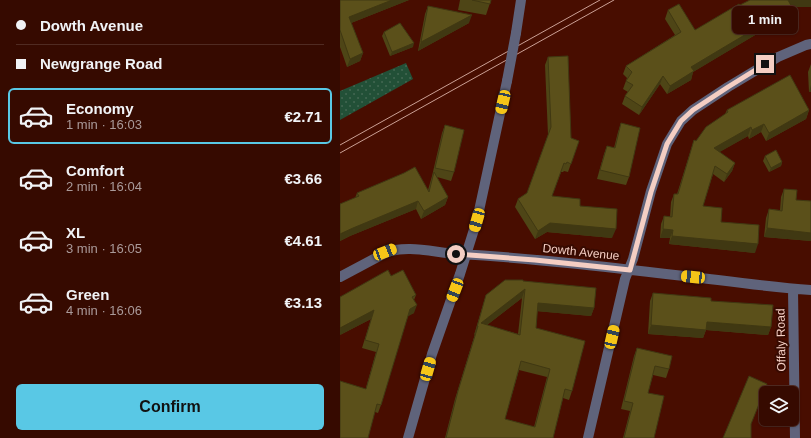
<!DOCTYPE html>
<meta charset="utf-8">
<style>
:root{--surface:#360a00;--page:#41180f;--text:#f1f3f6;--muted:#aa9a99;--line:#502b22;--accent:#59c8e5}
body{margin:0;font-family:Helvetica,sans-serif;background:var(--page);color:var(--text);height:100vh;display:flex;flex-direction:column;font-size:15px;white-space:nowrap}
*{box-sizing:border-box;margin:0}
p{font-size:13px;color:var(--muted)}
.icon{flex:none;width:22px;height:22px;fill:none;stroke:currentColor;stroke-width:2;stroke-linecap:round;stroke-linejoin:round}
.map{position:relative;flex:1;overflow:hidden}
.sheet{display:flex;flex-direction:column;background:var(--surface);width:340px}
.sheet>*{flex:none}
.guide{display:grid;align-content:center;height:88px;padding:0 16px;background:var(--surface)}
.buttons{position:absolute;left:419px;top:386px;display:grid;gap:8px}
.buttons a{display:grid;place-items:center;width:40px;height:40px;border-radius:6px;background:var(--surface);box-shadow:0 1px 3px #0004,0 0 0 1px var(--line);font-size:20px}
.end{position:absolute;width:18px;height:18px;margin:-9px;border:5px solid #f4cec3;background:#111;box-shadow:0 0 0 2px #111}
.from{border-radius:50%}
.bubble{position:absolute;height:28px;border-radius:6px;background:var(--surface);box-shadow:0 1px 3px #0004,0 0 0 1px var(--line);font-size:13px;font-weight:600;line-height:28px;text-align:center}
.car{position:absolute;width:12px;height:24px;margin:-12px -6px;border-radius:5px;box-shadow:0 0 3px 1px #0007;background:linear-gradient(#f5c518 24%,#345 0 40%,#f5c518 0 76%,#345 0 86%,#f5c518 0)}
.guide b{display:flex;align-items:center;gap:14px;height:38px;font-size:15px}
.guide b+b{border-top:1px solid var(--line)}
.guide i{width:10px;height:10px;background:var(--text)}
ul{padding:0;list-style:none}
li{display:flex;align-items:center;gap:12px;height:56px;margin:0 8px 6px;padding:0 8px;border:2px solid transparent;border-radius:6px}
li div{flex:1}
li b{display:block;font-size:15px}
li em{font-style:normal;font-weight:600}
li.on{border-color:var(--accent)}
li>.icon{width:36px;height:36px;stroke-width:1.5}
.action{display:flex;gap:8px;margin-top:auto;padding:8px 16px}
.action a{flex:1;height:46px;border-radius:6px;background:var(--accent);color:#111;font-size:16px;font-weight:600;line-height:46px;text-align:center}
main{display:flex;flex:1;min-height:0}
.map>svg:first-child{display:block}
.park{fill:url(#park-dots)}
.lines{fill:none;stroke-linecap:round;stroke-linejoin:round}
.minor{stroke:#5f637b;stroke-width:10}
.tram{stroke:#cba095;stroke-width:1}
.minor-bridge{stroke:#5f637b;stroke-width:10}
.wall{fill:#4e4516;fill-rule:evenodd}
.shaded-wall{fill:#403812}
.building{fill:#5b501a;stroke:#403812;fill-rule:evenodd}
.route{stroke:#f4cec3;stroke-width:5}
.labels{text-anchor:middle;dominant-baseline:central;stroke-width:4;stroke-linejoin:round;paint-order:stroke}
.street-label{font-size:12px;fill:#f4cec3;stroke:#370a00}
</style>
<main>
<section class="sheet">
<div class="guide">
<b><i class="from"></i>Dowth Avenue</b>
<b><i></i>Newgrange Road</b>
</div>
<ul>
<li class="on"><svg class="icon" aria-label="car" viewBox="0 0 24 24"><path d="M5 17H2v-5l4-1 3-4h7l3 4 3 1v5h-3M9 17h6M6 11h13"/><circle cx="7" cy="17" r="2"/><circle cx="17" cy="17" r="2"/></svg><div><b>Economy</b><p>1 min · 16:03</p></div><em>€2.71</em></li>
<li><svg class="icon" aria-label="car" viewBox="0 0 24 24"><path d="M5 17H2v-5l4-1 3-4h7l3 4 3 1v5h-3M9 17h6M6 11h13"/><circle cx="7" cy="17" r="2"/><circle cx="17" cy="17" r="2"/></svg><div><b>Comfort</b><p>2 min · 16:04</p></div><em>€3.66</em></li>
<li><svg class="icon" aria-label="car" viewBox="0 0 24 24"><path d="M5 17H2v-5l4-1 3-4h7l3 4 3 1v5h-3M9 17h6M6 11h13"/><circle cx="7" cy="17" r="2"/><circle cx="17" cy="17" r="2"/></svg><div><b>XL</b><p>3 min · 16:05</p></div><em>€4.61</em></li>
<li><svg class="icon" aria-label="car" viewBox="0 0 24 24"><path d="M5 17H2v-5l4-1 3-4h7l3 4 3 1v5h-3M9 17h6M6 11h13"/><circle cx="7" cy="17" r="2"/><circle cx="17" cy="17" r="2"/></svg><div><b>Green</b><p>4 min · 16:06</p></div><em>€3.13</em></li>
</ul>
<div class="action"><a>Confirm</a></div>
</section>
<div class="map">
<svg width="471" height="438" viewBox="0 0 471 438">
<defs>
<pattern id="park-dots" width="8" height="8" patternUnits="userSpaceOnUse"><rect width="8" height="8" fill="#225037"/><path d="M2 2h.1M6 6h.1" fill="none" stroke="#436852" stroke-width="1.8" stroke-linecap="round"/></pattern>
</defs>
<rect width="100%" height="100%" fill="#480d00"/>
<path class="park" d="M66,63l7,16 -73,41v-29z"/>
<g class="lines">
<path class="minor" d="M176,33l5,-33
M0,277l45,-24c22,-9 51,0 74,1 87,5 173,16 259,26 31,4 62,8 93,10
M453,289l2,149
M68,438l24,-84 28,-80 17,-54 30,-139
M248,438l37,-159 8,-20 18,-68 16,-47 14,-23 12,-11 35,-23 50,-30 28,-12 5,-1"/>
<path class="tram" d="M0,145l260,-145
M0,153l274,-153"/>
<path class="minor-bridge" d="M167,81l9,-48"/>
</g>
<path class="wall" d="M0,0h69l-58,23 12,30 -3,8 -13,6 -7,-20z
M120,0h31l-5,15 -28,-5z
M400,5l52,2 -1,12 -21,14 -3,-5 -49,29 -25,15 -2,8 -24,14 -7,-10 -21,31 -17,-11 3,-8 3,-4 -5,-3 4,-11 -4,-4 3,-8 49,-31 -10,-16 3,-9 27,20z
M88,6l41,17 -51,28 7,-37z
M44,32l29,15 -23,9 -8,-20z
M208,57l23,81 8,3 -11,31 -4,-1 -1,1h-2l-9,24 28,10 32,32 -65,-6 -12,7 -20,-32 3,-8 9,-6 21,-58 -3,-70z
M471,64v28h-2l-1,-20z
M387,110h82l-3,9 -40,22 -5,-9 -12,7 -1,-3 -29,16 16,11 -3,8 -8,11 -11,-8 -10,32 52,47 -86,-9 1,-6h-10l1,-14 3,-8 6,1 1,-15 3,-8h3l17,-54 2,1 29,-27z
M281,123l8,54 -3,8 -29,-6 7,-25 3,-8 7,2 4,-16z
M105,125l9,47 -3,9 -14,-4 11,20 -3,8 -24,14 -5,-10 -66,27 -10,5v-37l15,-6 2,-5 71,-3 4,-14 10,-43z
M425,156l17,6 -1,4 -12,6 -6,-11z
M444,189l12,11 15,1v40l-47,-4 2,-19 3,-9 11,1 1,-13z
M51,276l25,19 -2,5v13l-7,3 -26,89 -3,8 -3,-1 -9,-24 10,-36 -14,-4 9,-29 -31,16z
M183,281l71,27 -3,8 -54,-5 -1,17 36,63 -3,9 -6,-2 -10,40h-108l10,-39 20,-65 -1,1 12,-40zM182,298l-4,36 -31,-9zM179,370l28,7 -13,50 -29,-8z
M313,293l58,8 60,26 -3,8 -62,-5 -3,8 -55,-4 2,-33z
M297,348l32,21 -3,9 -13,-3 -5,18 6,45h-31l7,-27 -9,-2 13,-53z"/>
<path class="shaded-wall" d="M52,0h17l-63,25 3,-8z
M447,0h24v7h-27z
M454,11l-3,8 -21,14 3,-8z
M132,15l-3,8 -51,28 3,-9z
M430,20l-3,8 -74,44 -2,8 -24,14 3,-8 21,-19z
M74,43l-1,4 -23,9 2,-4z
M23,53l-3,8 -13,6 3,-8z
M323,76l-3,8 -21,31 3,-8z
M471,85v7h-2z
M469,110l-3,9 -40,22 3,-8z
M424,124l-3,8 -12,7 3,-9z
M411,127l-3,9 -37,21 3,-9z
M442,162l-1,4 -12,6 2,-4z
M395,163l-3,8 -8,11 3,-8z
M108,197l-3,8 -24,14 3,-8z
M78,201l-2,8 -66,27 -10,5v-7l13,-6z
M210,223l66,6 -4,9 -65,-6 -12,7 3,-8z
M427,228l44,5v8l-47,-4z
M323,229l10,1 -3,8h-10z
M332,236l86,8 -3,9 -86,-9z
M185,289l-3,9 -44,34 3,-9z
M198,303l56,5 -3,8 -56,-5z
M77,305l-3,8 -7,4 3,-8z
M34,310l-3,9 -31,16v-7z
M367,322l64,5 -3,8 -62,-5 -3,8 -55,-4 3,-9z
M138,326l-3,8 -1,1 3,-8z"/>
<path class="building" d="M0,0h52l-43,17 14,36 -13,6 -10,-29z
M132,0h19l-1,4z
M410,0h38l6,11 -21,14 -3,-5 -49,29 -30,18 3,4 -24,15 -7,-10 -21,31 -17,-11 8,-11 -7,-4 6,-9 -6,-6 55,-34 -13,-22 11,-6 16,26 44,-26 1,1z
M88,6l44,9 -51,27z
M60,23l14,20 -22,9 -8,-20z
M228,56l3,82 8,3 -8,23 -4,-2 -1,2 -2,-1 -12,33 28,3v7l37,3 -1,20 -66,-6 -12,8 -20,-32 9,-6 24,-66 -3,-70z
M450,75l19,35 -40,23 -5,-9 -12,6 -1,-3 -37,21 21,15 -8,11 -12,-8 -12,40 19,2 -1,14 38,3 -1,19 -86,-8 1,-6 -10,-1 1,-13 8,1 2,-23h4l16,-54 2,1 10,-14 22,-15 -1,-2z
M281,123l19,5 -11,49 -29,-7 7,-24 8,2z
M105,125l19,5 -10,42 -19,-4z
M436,150l6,12 -11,6 -6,-12z
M75,167l14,25 5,-20 14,25 -24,14 -6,-10 -65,27 -13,6v-30l19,-8 -2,-3 47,-20z
M444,189l13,1 -1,10 15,1v32l-44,-5 2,-19 13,2z
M48,270l3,6 12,-6 13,25 -4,2 5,8 -7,4 -29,96 -4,-1 -9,34h-28v-57l26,8 13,-45 -14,-4 9,-30 -34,18v-31z
M165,280h18v1l73,7 -2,20 -56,-5 -2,25 49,13 -13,50 -7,-2 -12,49h-107l12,-47 20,-65 -1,1 9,-32zM185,289l-5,46 -39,-12zM181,361l29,8 -15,58 -30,-8z
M313,293l58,5v3l62,4 -2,22 -64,-5 -1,8 -55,-5z
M297,348l35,8 -3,13 -14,-3 -7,27 16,3 -10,42h-30l9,-35 -9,-2z
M409,376l18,8 -16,40v14h-28z"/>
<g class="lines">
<path class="route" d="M116,254l79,6 95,10 3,-11 18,-67 16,-48 14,-23 12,-11 35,-23 37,-23"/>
</g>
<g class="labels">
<g class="street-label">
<text transform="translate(241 252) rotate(6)">Dowth Avenue</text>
<text transform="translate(441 340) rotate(-91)">Offaly Road</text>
</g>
</g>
</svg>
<div class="buttons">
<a><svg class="icon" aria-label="layers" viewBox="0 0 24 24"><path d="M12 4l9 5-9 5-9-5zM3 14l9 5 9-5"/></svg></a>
</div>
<i class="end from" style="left:116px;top:254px"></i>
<i class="end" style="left:425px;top:64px"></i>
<div class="bubble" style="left:392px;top:6px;width:66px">1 min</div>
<i class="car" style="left:163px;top:102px;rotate:193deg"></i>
<i class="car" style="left:137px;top:220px;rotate:196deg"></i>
<i class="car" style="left:45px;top:252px;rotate:69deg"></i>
<i class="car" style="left:353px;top:277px;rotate:276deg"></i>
<i class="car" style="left:115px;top:290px;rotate:201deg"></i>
<i class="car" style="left:272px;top:337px;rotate:13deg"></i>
<i class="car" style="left:88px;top:369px;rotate:16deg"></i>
</div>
</main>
